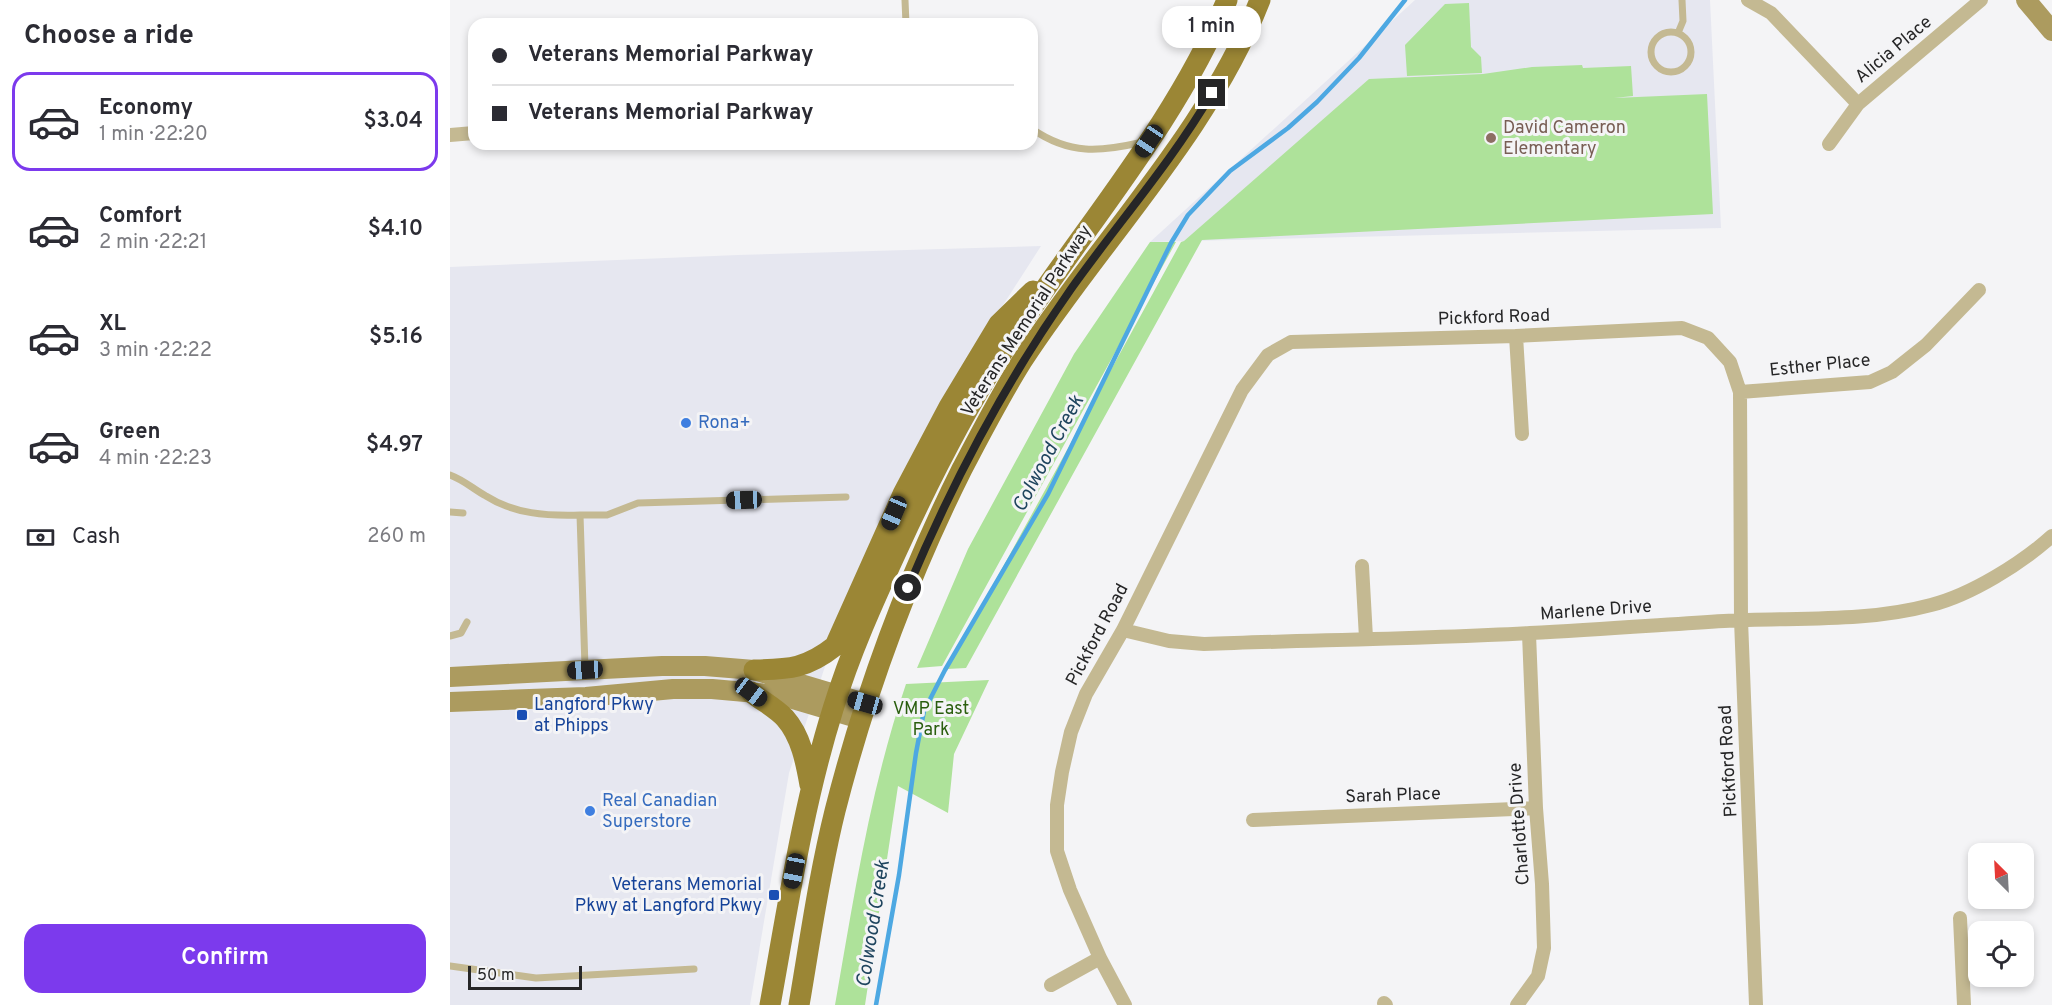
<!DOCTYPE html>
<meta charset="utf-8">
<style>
:root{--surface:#fff;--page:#f7f7f7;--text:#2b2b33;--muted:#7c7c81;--line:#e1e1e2;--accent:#7c3aed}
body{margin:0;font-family:Overpass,sans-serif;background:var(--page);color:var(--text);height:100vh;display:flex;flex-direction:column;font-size:22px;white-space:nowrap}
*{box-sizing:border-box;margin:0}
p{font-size:20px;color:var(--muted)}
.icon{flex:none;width:33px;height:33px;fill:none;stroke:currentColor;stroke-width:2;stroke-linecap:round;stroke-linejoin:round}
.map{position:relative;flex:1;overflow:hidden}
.panel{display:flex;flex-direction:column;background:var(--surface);width:450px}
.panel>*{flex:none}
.top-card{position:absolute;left:18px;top:18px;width:570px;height:132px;border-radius:18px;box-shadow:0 3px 9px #0003;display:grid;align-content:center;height:132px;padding:0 24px;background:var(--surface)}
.needle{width:39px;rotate:336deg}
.buttons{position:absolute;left:1518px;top:843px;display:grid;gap:12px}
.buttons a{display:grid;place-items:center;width:66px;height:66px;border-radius:12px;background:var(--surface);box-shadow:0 3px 9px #0003;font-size:30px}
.scale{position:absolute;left:18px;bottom:15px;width:114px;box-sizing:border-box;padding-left:6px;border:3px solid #262627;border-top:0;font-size:16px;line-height:21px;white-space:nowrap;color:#262627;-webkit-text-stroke:4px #f4f4f6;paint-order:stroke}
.end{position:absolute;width:27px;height:27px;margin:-14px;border:8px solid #262627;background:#fff;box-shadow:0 0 0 3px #fff}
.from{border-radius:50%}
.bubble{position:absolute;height:42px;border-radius:18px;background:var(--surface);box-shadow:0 3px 9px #0003;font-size:20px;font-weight:600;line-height:42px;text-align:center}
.car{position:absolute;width:18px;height:36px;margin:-18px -9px;border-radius:8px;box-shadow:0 0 4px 2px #0007;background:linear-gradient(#222 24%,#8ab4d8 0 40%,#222 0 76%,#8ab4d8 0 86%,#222 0)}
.top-card b{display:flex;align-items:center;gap:21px;height:57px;font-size:22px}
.top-card b+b{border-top:2px solid var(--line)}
.top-card i{width:15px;height:15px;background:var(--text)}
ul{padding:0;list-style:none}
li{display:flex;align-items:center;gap:18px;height:99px;margin:0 12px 9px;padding:0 12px;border:3px solid transparent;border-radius:18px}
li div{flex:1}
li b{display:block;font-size:22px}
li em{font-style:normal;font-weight:600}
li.selected{border-color:var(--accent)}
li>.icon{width:54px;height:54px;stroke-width:1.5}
h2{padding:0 24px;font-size:27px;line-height:72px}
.pay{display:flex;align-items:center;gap:15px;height:66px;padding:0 24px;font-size:22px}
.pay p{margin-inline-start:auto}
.button{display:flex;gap:12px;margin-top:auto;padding:12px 24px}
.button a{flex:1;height:69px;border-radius:18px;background:var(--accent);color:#fff;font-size:24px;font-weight:600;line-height:69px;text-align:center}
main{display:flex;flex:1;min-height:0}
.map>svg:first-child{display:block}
.built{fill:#e6e7f0}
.green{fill:#aee29a}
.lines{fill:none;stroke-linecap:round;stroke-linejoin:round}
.stream{stroke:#4da8e2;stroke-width:4.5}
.lane{stroke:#c4b992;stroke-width:7}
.street{stroke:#c4b992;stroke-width:14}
.secondary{stroke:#ac9b5f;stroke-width:20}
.primary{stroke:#9b8635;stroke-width:21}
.route{stroke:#262627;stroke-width:8}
.education-dot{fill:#8d6e63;stroke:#f4f4f6;stroke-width:2}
.shop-dot{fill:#3f7fe0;stroke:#f4f4f6;stroke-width:2}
.transit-dot{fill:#1a4fb4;stroke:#f4f4f6;stroke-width:2}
.labels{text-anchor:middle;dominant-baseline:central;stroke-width:6;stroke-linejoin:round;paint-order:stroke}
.street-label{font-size:18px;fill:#262627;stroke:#f4f4f6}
.education-label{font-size:18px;fill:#785e54;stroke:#f4f4f6;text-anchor:start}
.shop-label{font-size:18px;fill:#366cbe;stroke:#f4f4f6;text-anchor:start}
.transit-label{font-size:18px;fill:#164399;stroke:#f4f4f6;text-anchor:start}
.park-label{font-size:18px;fill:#2a5e0e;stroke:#f4f4f6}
.water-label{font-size:20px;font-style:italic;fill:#1f455e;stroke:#f4f4f6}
</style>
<main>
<section class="panel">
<h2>Choose a ride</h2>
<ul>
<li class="selected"><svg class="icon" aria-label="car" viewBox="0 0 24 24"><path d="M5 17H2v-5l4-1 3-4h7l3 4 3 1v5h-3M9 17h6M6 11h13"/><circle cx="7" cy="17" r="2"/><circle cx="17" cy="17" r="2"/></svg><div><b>Economy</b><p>1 min · 22:20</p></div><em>$3.04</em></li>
<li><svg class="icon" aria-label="car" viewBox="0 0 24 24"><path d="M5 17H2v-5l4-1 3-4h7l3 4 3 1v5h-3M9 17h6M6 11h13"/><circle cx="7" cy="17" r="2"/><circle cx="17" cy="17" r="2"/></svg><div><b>Comfort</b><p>2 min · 22:21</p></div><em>$4.10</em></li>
<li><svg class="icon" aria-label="car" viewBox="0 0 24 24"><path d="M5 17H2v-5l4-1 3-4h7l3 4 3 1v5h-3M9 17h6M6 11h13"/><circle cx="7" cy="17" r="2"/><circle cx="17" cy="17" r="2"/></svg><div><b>XL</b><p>3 min · 22:22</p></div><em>$5.16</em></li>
<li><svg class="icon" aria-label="car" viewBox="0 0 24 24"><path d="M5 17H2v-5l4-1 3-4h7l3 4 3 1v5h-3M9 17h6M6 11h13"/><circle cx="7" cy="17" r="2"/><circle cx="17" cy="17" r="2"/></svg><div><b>Green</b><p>4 min · 22:23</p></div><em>$4.97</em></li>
</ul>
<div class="pay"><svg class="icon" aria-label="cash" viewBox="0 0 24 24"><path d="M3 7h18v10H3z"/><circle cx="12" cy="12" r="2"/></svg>Cash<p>260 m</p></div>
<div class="button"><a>Confirm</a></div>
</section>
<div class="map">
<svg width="1602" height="1005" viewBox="0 0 1602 1005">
<rect width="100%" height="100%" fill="#f4f4f6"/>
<path class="built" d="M965,0h295l11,228 -571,14z
M591,246l-102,159 -84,173 -66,195 -39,232h-300v-738l288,-12z"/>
<path class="green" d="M1019,3l2,44 10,10 1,16 -75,3 -2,-31 40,-41z
M1132,65l1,3 48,-2 2,30 -19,2 93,-4 6,120 -511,26 -236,428 -19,1 234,-427 3,-1 185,-162 114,-5 49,-7z
M700,242h26l-234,424 -25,2 51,-119 106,-195z
M539,680l-35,74 -6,59 -50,-27 -33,219h-30c19,-108 35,-216 71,-321z"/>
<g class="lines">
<path class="stream" d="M426,1005l23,-130 17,-122 8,-42 21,-41 103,-176 123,-251 17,-28 42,-44 58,-43 29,-26 42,-44 46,-58"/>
<path class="lane" d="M455,0l1,24
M1201 52a20 20 0 1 1 40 0a20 20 0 1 1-40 0Z
M1228,33l5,-12 -1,-21
M582,129c38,26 68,23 111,13
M0,475c14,5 23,14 36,21 28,18 61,20 94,19l5,152
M0,512l13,1
M130,515h27l31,-12 208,-6
M0,636l11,-3 6,-11
M0,966l86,12 158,-9"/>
<path class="street" d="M1298,0l23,13 87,91 123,-104
M0,135l24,-2
M1379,144l29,-40
M1066,336l6,98
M1290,392l130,-10 22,-10 34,-27 53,-55
M912,566l4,72
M673,630l46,11 35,3c109,-4 217,-5 326,-11 65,-3 129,-8 194,-12 69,-4 140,2 207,-16 40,-10 91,-42 121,-69
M803,820l283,-12
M1510,918l4,87
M601,985l49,-27
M934,1003l2,2
M675,1005l-25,-47 -30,-68 -13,-39v-46l5,-33 9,-40 15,-38 37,-64 119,-240 26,-35 23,-13 225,-6 166,-8 26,10 22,24 10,30 1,228 15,385
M1067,1005l21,-29 6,-28 -2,-64 -6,-76 -7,-174"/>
<path class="secondary" d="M1576,0l26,31
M0,677l212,-11h43l49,4 111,33
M0,702l136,-5 87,-8h39l67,6 81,24"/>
<path class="primary" d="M304,670c35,-1 52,-1 81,-24l68,-152 46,-87 50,-83 34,-33
M301,692c11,9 25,16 34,26 16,18 21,44 25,67
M320,1005c18,-99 33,-200 63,-296 17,-56 41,-109 65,-161 30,-65 62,-129 100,-189 75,-120 174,-227 229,-359
M349,1005c11,-64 20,-130 36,-194 30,-118 72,-232 127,-342 19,-36 38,-73 60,-108 77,-119 186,-228 238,-361"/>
</g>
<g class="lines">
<path class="route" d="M458,588c44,-105 97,-205 163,-299 47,-66 100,-126 141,-196"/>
</g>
<circle class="education-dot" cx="1041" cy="138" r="6"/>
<g class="shop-dot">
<circle cx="236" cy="423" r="6"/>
<circle cx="140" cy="811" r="6"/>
</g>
<g class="transit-dot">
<rect x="66" y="709" width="12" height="12" rx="3"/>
<rect x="318" y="889" width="12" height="12" rx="3"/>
</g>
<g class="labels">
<g class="street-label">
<text transform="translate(1444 50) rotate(-40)">Alicia Place</text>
<text transform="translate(1044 318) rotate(-2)">Pickford Road</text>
<text transform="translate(577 321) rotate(-57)">Veterans Memorial Parkway</text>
<text transform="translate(1370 366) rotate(-6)">Esther Place</text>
<text transform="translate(1146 611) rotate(-4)">Marlene Drive</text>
<text transform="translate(648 635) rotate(-62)">Pickford Road</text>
<text transform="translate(1279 761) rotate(-93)">Pickford Road</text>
<text transform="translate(943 796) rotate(-2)">Sarah Place</text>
<text transform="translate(1070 824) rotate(-94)">Charlotte Drive</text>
</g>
<g class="education-label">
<text x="1053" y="128">David Cameron<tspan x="1053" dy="21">Elementary</tspan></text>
</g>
<g class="shop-label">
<text x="248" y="423">Rona+</text>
<text x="152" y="801">Real Canadian<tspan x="152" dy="21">Superstore</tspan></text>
</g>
<g class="transit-label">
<text x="84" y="705">Langford Pkwy<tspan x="84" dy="21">at Phipps</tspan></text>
<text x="312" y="885" text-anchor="end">Veterans Memorial<tspan x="312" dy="21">Pkwy at Langford Pkwy</tspan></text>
</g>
<g class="park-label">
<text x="481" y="709">VMP East<tspan x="481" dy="21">Park</tspan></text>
</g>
<g class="water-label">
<text transform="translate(599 454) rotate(-62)">Colwood Creek</text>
<text transform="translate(424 924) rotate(-81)">Colwood Creek</text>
</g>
</g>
</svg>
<div class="buttons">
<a><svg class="needle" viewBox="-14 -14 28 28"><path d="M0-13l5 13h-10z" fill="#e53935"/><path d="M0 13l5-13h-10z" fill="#7c7c81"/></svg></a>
<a><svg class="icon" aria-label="locate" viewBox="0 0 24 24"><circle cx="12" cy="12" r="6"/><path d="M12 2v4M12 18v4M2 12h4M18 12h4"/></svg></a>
</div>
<div class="scale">50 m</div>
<i class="end from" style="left:458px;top:588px"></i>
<i class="end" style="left:762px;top:93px"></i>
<div class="bubble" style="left:712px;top:6px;width:99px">1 min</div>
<i class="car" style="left:699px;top:141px;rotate:214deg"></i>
<i class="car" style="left:294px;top:500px;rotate:268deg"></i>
<i class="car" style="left:444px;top:513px;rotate:203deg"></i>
<i class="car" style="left:135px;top:670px;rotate:267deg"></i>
<i class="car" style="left:301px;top:692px;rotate:127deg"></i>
<i class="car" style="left:415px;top:703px;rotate:286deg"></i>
<i class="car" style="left:344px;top:871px;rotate:191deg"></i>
<div class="top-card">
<b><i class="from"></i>Veterans Memorial Parkway</b>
<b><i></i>Veterans Memorial Parkway</b>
</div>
</div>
</main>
